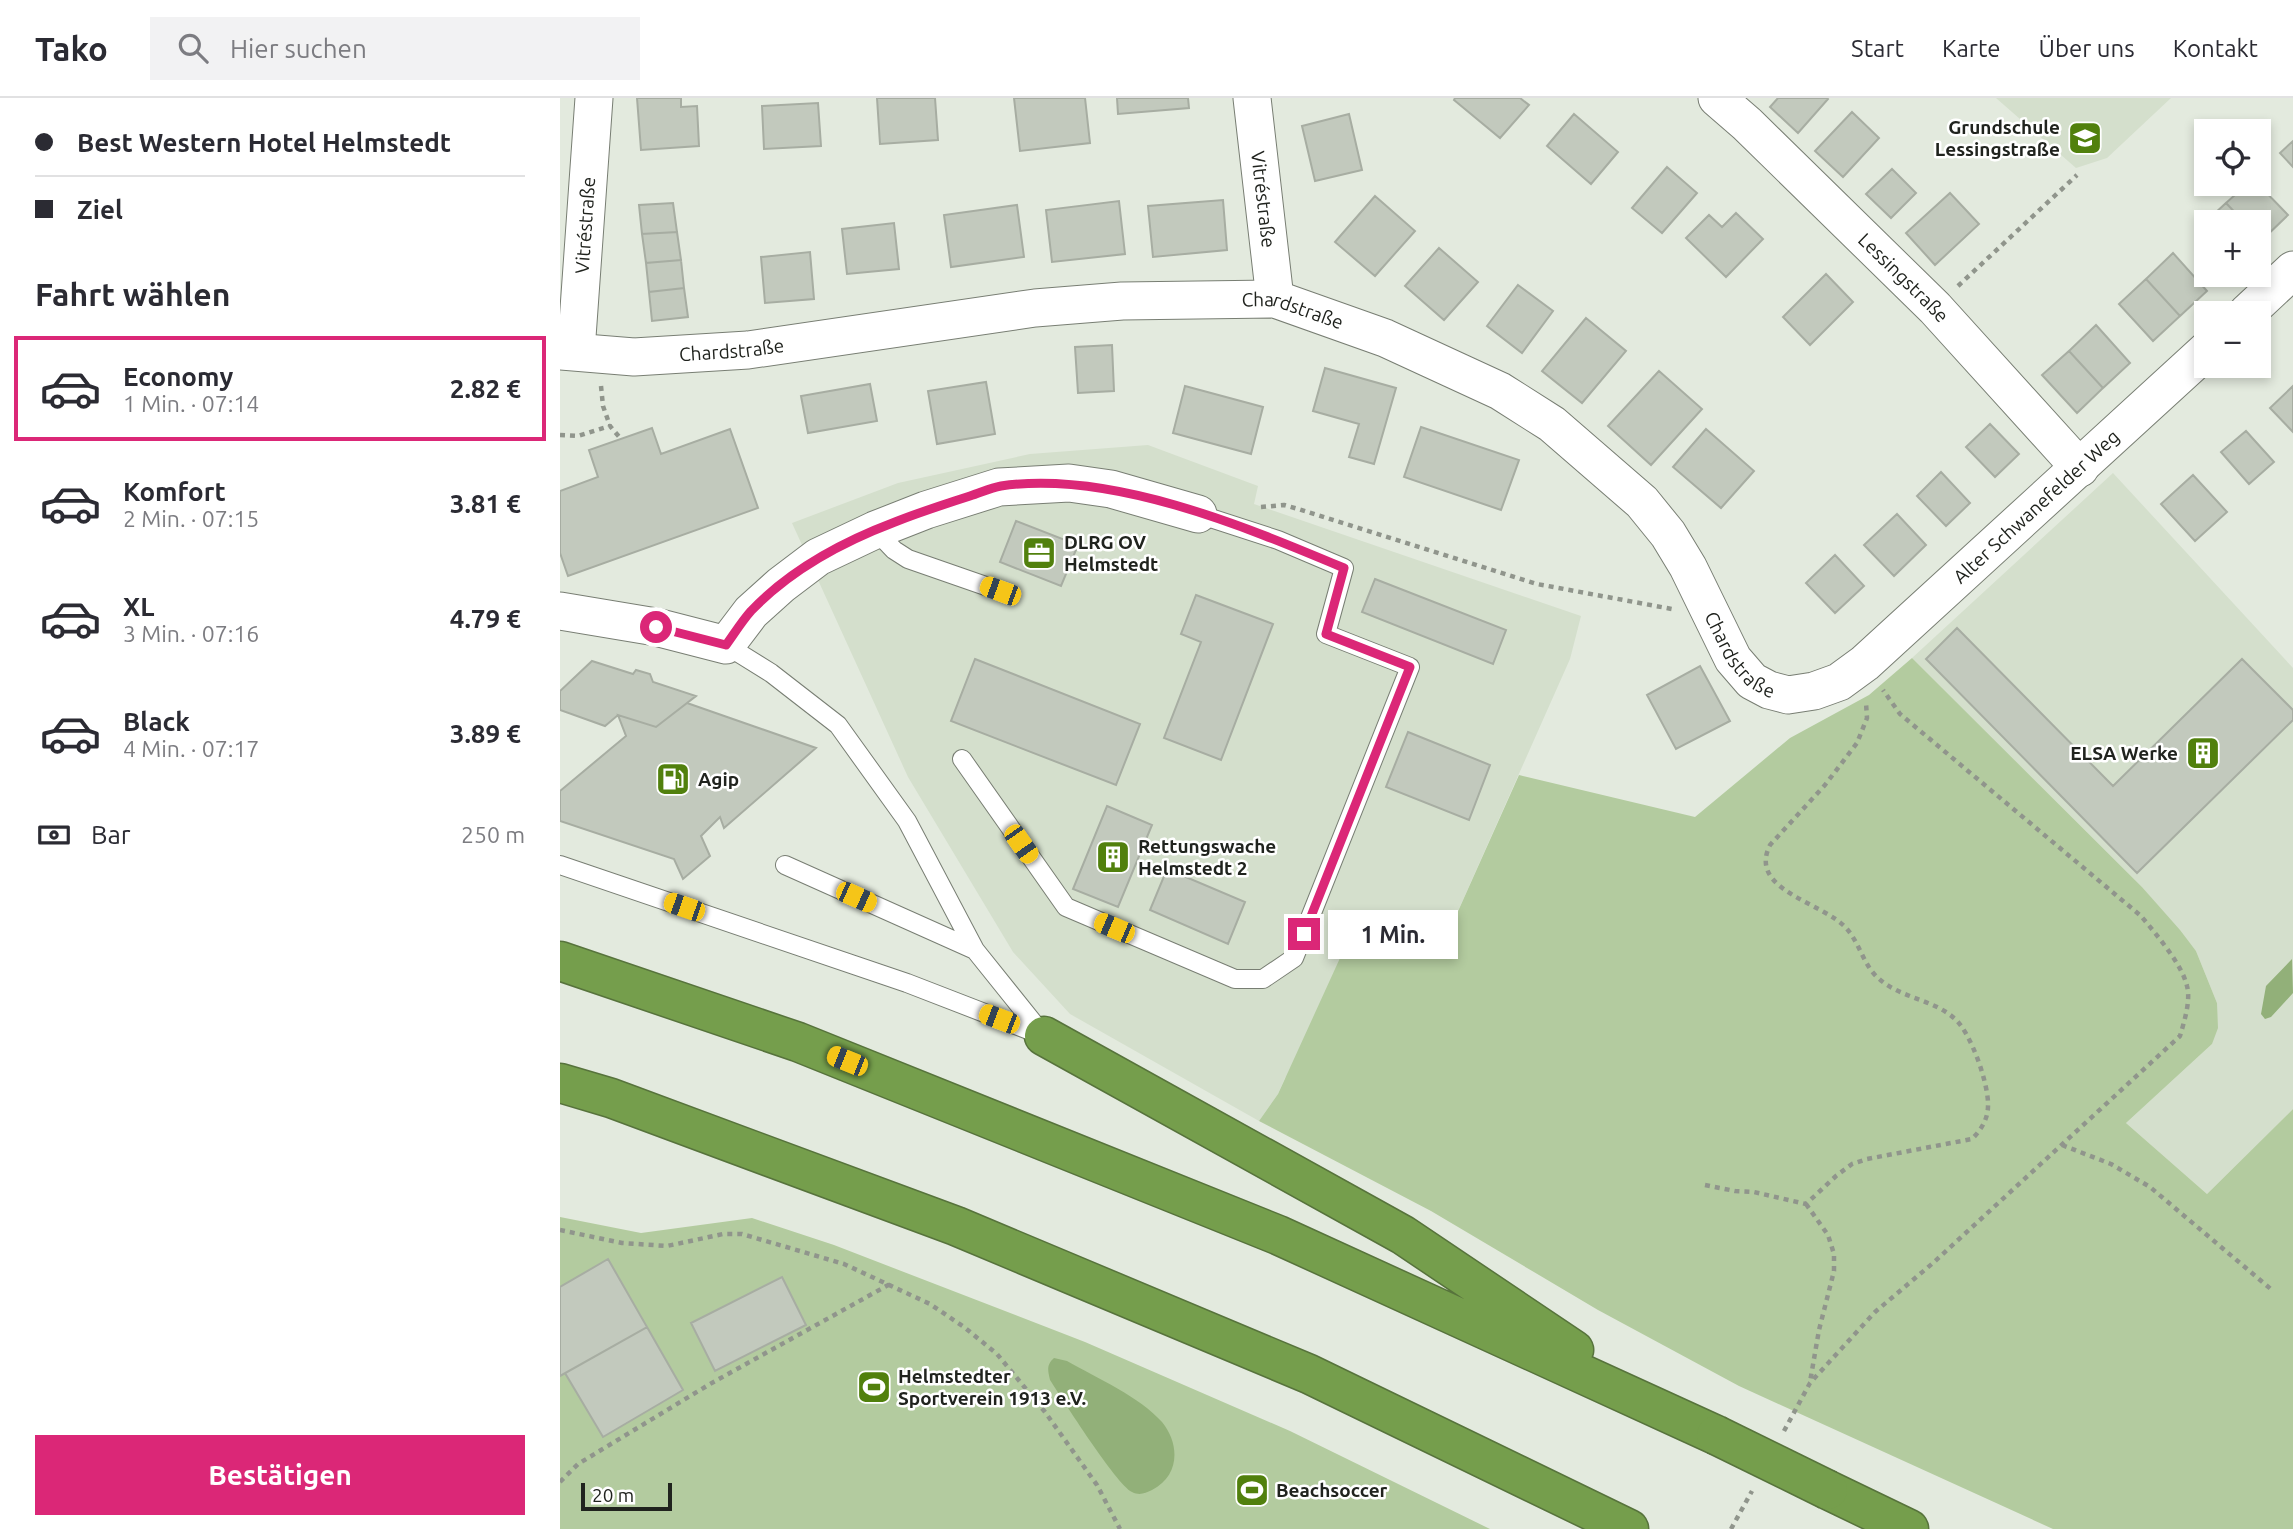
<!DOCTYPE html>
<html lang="de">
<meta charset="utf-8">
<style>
:root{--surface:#fff;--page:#f2f2f3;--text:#2b2b33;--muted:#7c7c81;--line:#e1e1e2;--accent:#db2777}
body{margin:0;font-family:Ubuntu,sans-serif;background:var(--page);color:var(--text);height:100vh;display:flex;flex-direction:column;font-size:26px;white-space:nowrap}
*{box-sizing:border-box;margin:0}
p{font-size:23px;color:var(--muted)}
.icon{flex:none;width:38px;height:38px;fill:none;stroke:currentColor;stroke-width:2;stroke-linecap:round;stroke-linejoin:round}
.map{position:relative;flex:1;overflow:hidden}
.details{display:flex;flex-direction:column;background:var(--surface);width:560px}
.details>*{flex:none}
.top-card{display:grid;align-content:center;height:154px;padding:0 35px;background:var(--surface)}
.fabs{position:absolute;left:1634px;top:21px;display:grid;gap:14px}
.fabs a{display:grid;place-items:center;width:77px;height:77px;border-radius:0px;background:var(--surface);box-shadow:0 4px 10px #0003;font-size:35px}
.scale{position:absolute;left:21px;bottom:18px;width:91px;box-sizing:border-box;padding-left:7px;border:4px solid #20231e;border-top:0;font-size:19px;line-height:24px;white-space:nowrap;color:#20231e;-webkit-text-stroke:5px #fff;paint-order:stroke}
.end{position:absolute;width:32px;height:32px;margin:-16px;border:9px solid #db2777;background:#fff;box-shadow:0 0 0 4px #fff}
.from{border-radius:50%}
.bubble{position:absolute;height:49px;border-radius:0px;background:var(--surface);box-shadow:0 4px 10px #0003;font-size:23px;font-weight:700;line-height:49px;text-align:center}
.car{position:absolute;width:21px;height:42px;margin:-21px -10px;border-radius:9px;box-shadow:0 0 5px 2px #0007;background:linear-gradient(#f5c518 24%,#345 0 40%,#f5c518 0 76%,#345 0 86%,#f5c518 0)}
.top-card b{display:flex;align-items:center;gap:24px;height:66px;font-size:26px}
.top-card b+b{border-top:2px solid var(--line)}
.top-card i{width:18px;height:18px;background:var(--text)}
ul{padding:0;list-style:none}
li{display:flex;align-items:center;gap:21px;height:105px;margin:0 14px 10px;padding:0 21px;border:4px solid transparent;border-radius:0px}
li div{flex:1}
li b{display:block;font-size:26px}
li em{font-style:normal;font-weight:700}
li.on{border-color:var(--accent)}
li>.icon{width:63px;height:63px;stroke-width:1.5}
h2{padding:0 35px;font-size:32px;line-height:84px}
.pay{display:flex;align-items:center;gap:18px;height:77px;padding:0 35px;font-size:26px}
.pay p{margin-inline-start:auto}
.action{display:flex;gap:14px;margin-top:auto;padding:14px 35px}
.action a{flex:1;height:80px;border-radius:0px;background:var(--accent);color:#fff;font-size:28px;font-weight:700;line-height:80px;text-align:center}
header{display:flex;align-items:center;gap:42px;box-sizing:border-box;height:98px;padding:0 35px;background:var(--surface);border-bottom:2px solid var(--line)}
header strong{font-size:33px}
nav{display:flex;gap:38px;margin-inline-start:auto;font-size:24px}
.search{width:490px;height:63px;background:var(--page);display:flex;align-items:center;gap:18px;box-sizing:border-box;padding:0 24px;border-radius:0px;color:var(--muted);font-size:26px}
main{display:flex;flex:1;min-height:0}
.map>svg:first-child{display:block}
.built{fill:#d4dfcc}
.green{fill:#b3cb9f}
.water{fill:#92b079}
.building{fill:#c2c9bd;stroke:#a7ada2;stroke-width:2}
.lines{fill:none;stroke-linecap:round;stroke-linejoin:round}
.service-casing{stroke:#787e73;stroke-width:20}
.minor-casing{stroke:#787e73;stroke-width:39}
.motorway-casing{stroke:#57733c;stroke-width:41}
.path{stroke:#90958c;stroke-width:4.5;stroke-dasharray:5 5;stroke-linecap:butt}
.service{stroke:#fff;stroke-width:18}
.minor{stroke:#fff;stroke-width:37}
.motorway{stroke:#759e4c;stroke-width:38}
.motorway-bridge-casing{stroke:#57733c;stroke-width:41;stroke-linecap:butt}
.motorway-bridge{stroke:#759e4c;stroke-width:38}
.route{stroke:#db2777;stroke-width:9}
.labels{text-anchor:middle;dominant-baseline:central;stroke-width:5;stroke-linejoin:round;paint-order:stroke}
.poi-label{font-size:19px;font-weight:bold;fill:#20231e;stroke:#fff;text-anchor:start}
.street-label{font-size:19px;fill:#20231e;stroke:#fff}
</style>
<header>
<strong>Tako</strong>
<div class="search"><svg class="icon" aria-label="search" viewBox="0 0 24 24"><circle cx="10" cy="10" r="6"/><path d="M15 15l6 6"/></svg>Hier suchen</div>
<nav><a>Start</a><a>Karte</a><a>Über uns</a><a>Kontakt</a></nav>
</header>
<main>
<section class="details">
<div class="top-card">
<b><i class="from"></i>Best Western Hotel Helmstedt</b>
<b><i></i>Ziel</b>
</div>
<h2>Fahrt wählen</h2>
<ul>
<li class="on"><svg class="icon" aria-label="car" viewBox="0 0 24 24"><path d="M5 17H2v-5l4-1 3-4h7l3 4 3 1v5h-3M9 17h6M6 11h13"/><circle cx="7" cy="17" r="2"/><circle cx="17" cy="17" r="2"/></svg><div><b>Economy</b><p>1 Min. · 07:14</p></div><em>2.82 €</em></li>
<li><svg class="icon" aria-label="car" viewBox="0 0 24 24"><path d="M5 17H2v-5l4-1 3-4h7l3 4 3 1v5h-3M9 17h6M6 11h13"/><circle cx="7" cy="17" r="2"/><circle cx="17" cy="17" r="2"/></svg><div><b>Komfort</b><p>2 Min. · 07:15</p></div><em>3.81 €</em></li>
<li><svg class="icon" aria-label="car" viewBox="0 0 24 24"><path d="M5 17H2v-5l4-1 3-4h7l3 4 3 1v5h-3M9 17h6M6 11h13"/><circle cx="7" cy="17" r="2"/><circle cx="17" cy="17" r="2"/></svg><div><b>XL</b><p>3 Min. · 07:16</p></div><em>4.79 €</em></li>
<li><svg class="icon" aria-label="car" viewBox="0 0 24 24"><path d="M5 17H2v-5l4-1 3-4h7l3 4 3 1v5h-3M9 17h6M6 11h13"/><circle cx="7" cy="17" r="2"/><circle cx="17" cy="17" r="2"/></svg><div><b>Black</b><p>4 Min. · 07:17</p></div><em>3.89 €</em></li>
</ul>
<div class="pay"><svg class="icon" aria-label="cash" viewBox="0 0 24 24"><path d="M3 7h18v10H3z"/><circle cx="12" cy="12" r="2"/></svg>Bar<p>250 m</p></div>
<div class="action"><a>Bestätigen</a></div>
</section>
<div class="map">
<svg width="1733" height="1431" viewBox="0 0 1733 1431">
<rect width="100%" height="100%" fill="#e3eade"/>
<path class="built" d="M1436,0h175l-64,60 -31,10z
M588,347l110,41 -4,18 327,112 -11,43 -132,297 -153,122 -7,16 -19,27 -189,-107 -57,-62 -105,-175 -116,-254 106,-40 132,-29z
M1553,375l180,195v441l-86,85 -81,-71 86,-79 5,-41 -21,-52 -54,-64 -230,-229z"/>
<path class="green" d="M1352,560l230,229 38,43 16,21 21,52 1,25 -6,16 -86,79 81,71 86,-85v420h-240l-314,-143 -141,-76 -167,-99 -172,-90 19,-27 78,-171 82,33 81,-181 176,42 95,-79 79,-43z
M0,1119l81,16 111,-15 82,27 251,97 205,89 200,98h-930z"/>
<path class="water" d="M1732,861l1,34 -22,24 -6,2 -4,-5 5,-28z
M494,1260l13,3c30,17 73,36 95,61 18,22 18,54 -10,68 -7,3 -12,6 -20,2 -16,-8 -69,-92 -82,-112 -2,-9 -4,-15 4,-22z"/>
<path class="building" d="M77,0h44v9l16,-1 2,40 -58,4z
M317,0h58l3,42 -58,4z
M454,0h71l5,45 -70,8z
M557,0h71l1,10 -71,6z
M895,0h65l9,7 -29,33 -46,-38z
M1218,0h49l1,1 -30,34 -28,-26z
M258,5l3,43 -57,3 -2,-43z
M1292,14l27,26 -36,39 -28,-26z
M789,16l13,56 -47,11 -13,-55z
M1014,16l44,38 -27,32 -44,-38z
M1733,43v26l-13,-14z
M1107,69l30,26 -35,40 -30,-25z
M1332,71l24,24 -25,25 -25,-24z
M1687,86h11l30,31 -27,26 -2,-19h-15l-18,-19z
M1390,95l29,31 -44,41 -29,-32z
M815,98l40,35 -40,45 -40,-34z
M663,102l4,50 -74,7 -5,-51z
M559,103l6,53 -73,8 -6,-52z
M113,105l4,29 -35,2 -3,-29z
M1666,105l18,19h-37v14l-8,-8z
M457,107l7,52 -73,10 -7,-52z
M1176,115l27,26 -37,38 -40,-39 23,-23 13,12z
M334,125l5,46 -52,5 -5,-45z
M117,134l4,28 -35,3 -4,-29z
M879,150l39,34 -34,38 -39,-34z
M250,154l4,47 -49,4 -4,-46z
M1613,155l34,38 -27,25 -34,-37z
M121,162l3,28 -35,4 -3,-29z
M1266,176l27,28 -43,43 -27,-28z
M1586,181l34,37 -27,25 -34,-37z
M958,187l35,26 -31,42 -35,-27z
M124,190l4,29 -36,4 -3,-29z
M1026,220l40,33 -44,52 -40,-32z
M1536,227l34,38 -27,25 -34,-37z
M552,247l2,46 -36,2 -3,-46z
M1509,253l34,37 -26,25 -35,-38z
M765,270l71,20 -22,76 -25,-7 10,-33 -46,-13z
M1099,273l43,38 -51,56 -43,-39z
M426,284l9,52 -58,10 -9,-53z
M310,286l7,37 -69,12 -7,-37z
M625,288l78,21 -12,47 -78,-21z
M1733,288v46l-23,-24z
M1430,326l29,30 -24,23 -29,-30z
M861,329l98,33 -18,50 -97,-33z
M92,330l9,26 69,-25 28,79 -190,68 -8,-23v-62l38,-14 -9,-27z
M1146,331l48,42 -33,37 -48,-41z
M1686,333l28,31 -25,22 -28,-32z
M1381,374l29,31 -24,23 -29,-30z
M1633,377l34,37 -32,29 -34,-37z
M1337,416l29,31 -32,31 -30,-31z
M456,423l62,24 -17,41 -61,-24z
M1275,457l29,31 -29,27 -29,-30z
M815,481l131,51 -13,34 -131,-52z
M636,497l77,29 -52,136 -57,-22 37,-96 -20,-8z
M1397,530l156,158 129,-127 51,51v10l-156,153 -211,-214z
M415,561l165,65 -24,61 -165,-64z
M32,563l41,13 3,-4 14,4 3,8 43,14 -40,31 -38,-12 -13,11 -45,-16v-19z
M1140,568l30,55 -54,28 -29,-54z
M127,605l129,45 -92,80 -4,-11 -19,19 9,20 -27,23 -9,-20 -114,-38v-30l66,-55 -8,-21 38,12z
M848,634l82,33 -21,55 -83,-33z
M547,708l45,19 -34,82 -45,-18z
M607,771l78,33 -17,42 -78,-34z
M48,1161l39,68 -87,49v-89z
M222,1179l24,48 -91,46 -24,-48z
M87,1229l36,63 -80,47 -38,-64z"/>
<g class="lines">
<g class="service-casing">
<path id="service" d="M315,432l19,20 14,9 92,32
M166,547l45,28 67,52 69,96 68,129 69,86
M402,661l104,148 169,72h28l31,-21 116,-291 -84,-33 18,-66 -66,-28 -80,-26
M0,767l347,118 137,53
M225,767l190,85"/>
</g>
<g class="minor-casing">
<g id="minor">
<path id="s1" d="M692,0l23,201"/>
<path id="s2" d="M1157,0l30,26 188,184 145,160"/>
<path d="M1687,215l46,-43"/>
<path id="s3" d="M0,253l74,6 114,-7 287,-42 87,-7 153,-2 110,39 115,53 52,33 90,78 26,32 20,33 45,92 19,22 17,9 19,5 26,-4 25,-9 26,-19 342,-313"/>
<path id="s4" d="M16,253l18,-253"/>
<path d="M0,513l96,16 70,18 25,-33 30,-27 37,-28 57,-27 51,-20 73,-23 70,-4 42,6 87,25"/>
</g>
</g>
<g class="motorway-casing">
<path id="motorway" d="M0,863l238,81 480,193 438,200
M484,938l359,199 171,115
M0,985l51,15 345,128 353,148 320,155
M1268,1392l81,39"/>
</g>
<path class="path" d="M1398,188l119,-111
M41,288l2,20 7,20
M0,337l18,1 32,-10 11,13
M701,409l23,-2 14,4 239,75 135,25
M1502,1047l49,19 39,23 122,103
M1145,1087l30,6 19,1 52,12 30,-28 16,-12 15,-5 105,-20c9,-9 16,-20 16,-33 1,-21 -17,-74 -34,-88 -23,-20 -57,-20 -79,-43 -12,-13 -16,-32 -28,-46 -23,-27 -100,-38 -77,-84l55,-60 32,-42 10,-25 -1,-15
M1246,1106l22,31 6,19v17l-15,59 -9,52
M0,1132l62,13 45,3 56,-12h19l102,30 86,40 34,23 33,27 48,58 52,73 23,44
M1224,1333l26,-48 65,-71 58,-49 247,-227c4,-14 11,-35 7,-50 -5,-22 -32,-53 -46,-70l-241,-202 -17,-24
M0,1384l18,-18 132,-80 180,-100
M1171,1431l21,-38"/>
<use href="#service" class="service"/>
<use href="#minor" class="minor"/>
<use href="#motorway" class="motorway"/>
<g class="motorway-bridge-casing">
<path id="motorway-bridge" d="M1156,1337l112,55"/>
</g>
<use href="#motorway-bridge" class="motorway-bridge"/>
</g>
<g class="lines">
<path class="route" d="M96,529l70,18c8,-11 16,-24 25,-34 39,-41 91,-69 144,-89 25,-10 50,-18 75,-26 10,-3 20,-8 31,-10 109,-16 243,40 343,82l-18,66 84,33 -106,267"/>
</g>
<defs>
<g id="school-square" transform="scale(1.75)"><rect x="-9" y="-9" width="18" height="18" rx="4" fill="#51800d" stroke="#fff"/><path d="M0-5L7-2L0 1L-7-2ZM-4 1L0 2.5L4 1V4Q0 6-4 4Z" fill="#fff"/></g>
<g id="office-square" transform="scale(1.75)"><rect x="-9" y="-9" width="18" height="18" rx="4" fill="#51800d" stroke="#fff"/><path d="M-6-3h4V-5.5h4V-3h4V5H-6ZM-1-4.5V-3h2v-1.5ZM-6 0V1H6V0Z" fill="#fff"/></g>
<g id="building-square" transform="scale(1.75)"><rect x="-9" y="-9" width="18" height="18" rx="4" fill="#51800d" stroke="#fff"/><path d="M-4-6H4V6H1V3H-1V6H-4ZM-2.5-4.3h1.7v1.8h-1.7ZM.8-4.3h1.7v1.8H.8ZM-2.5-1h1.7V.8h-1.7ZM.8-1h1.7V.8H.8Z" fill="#fff"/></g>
<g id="fuel-square" transform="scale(1.75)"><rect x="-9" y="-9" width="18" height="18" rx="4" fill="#51800d" stroke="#fff"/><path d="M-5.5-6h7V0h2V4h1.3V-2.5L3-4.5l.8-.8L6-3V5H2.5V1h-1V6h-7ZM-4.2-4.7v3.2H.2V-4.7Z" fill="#fff"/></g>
<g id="stadium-square" transform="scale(1.75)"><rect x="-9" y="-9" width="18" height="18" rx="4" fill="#51800d" stroke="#fff"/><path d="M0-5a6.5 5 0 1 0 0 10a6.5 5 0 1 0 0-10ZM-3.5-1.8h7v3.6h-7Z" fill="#fff"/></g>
</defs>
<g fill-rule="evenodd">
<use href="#school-square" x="1525" y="40"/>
<use href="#office-square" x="479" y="455"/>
<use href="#building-square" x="1643" y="655"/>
<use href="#fuel-square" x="113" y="681"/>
<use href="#building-square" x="553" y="759"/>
<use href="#stadium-square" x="314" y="1289"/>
<use href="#stadium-square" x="692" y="1392"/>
</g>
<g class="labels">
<g class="poi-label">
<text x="1500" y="29" text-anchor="end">Grundschule<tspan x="1500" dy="22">Lessingstraße</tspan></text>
<text x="504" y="444">DLRG OV<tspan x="504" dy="22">Helmstedt</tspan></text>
<text x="1618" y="655" text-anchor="end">ELSA Werke</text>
<text x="138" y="681">Agip</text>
<text x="578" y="748">Rettungswache<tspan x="578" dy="22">Helmstedt 2</tspan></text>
<text x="338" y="1278">Helmstedter<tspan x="338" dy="22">Sportverein 1913 e.V.</tspan></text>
<text x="716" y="1392">Beachsoccer</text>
</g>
<g class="street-label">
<text stroke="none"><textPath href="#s1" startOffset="102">Vitréstraße</textPath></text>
<text stroke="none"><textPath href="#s4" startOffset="126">Vitréstraße</textPath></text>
<text stroke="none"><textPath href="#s2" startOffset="259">Lessingstraße</textPath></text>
<text stroke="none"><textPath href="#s3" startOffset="738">Chardstraße</textPath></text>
<text stroke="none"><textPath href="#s3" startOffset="172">Chardstraße</textPath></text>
<text stroke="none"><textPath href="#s3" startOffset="1710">Alter Schwanefelder Weg</textPath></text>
<text stroke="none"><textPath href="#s3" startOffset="1326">Chardstraße</textPath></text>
</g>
</g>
</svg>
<div class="fabs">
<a><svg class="icon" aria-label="locate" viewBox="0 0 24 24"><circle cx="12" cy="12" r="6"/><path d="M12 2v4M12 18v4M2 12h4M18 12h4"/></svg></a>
<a>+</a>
<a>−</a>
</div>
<div class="scale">20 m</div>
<i class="end from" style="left:96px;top:529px"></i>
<i class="end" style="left:744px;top:836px"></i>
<div class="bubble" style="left:768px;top:812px;width:130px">1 Min.</div>
<i class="car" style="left:440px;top:493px;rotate:290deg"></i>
<i class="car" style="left:461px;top:746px;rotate:145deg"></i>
<i class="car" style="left:296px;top:799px;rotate:114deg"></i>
<i class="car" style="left:124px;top:809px;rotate:289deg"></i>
<i class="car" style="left:554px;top:830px;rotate:293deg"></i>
<i class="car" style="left:439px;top:921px;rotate:291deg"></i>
<i class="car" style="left:287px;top:963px;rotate:292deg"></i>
</div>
</main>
